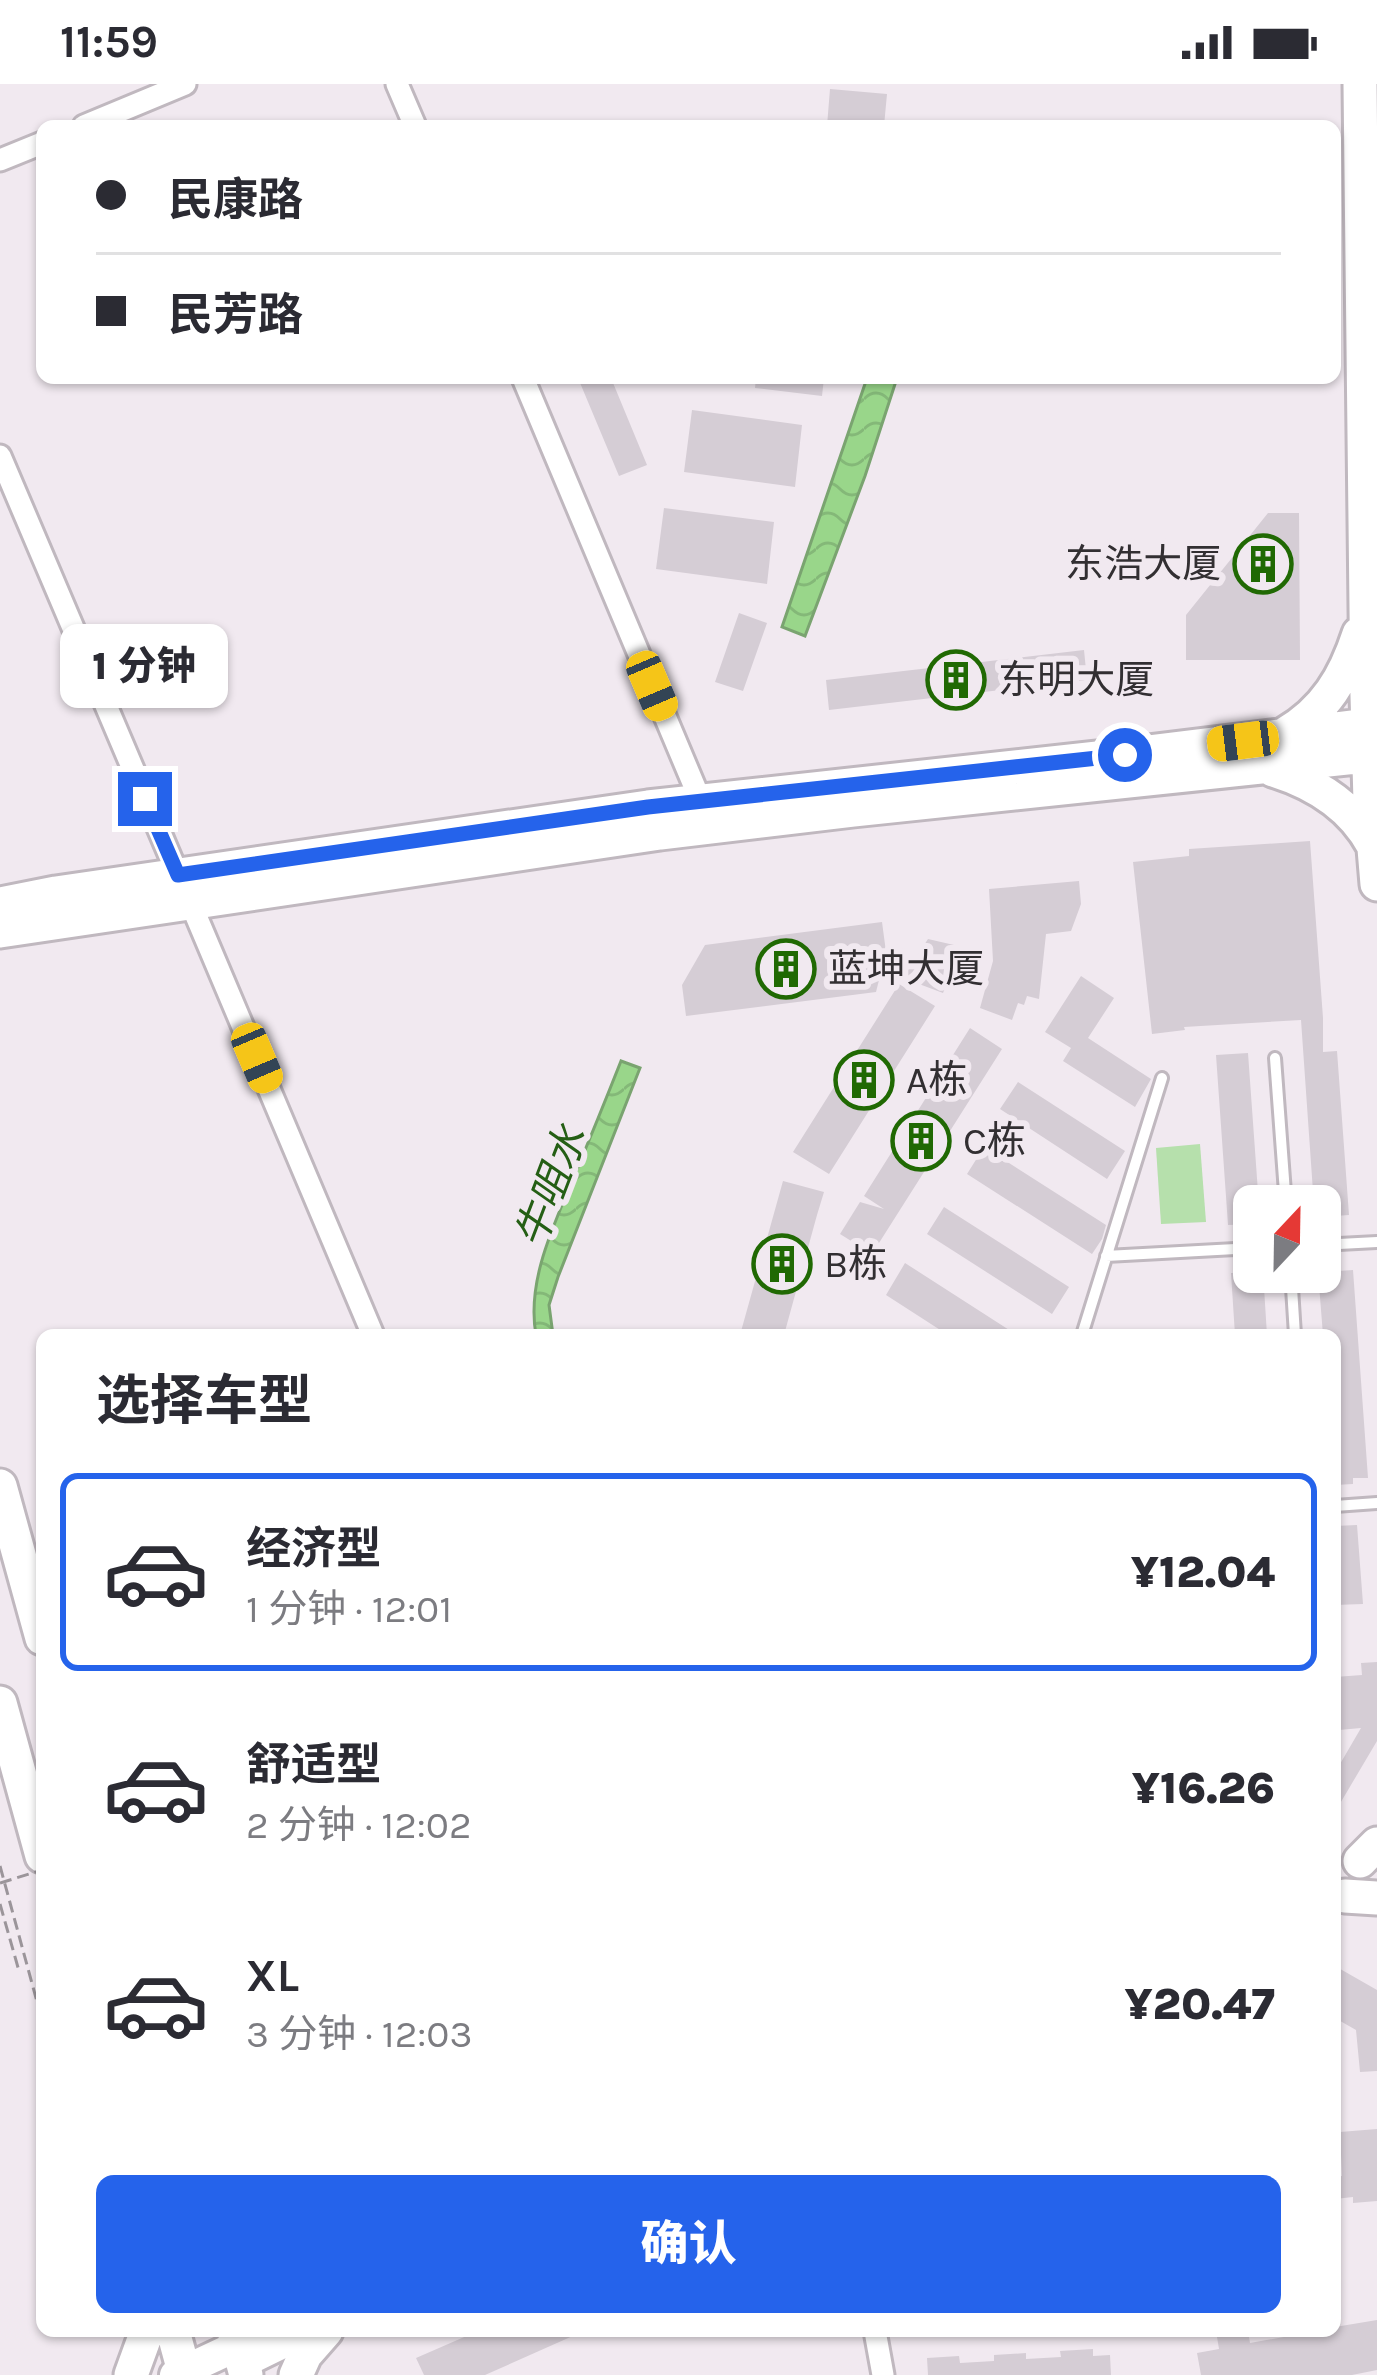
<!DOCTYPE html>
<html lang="zh">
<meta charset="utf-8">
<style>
:root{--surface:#fff;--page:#f7f7f7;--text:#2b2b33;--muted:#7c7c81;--line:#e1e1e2;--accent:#2563eb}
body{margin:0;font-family:Karla,"Noto Sans SC",sans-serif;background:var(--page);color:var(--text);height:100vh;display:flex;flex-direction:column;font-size:45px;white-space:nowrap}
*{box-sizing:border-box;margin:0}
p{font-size:39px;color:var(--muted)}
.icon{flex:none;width:66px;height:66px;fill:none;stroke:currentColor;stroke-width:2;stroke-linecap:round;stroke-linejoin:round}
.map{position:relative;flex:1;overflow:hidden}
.panel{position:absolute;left:36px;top:1245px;width:1305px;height:1008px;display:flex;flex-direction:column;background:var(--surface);border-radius:18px;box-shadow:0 3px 9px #0004}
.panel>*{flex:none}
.top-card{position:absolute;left:36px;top:36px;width:1305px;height:264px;border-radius:18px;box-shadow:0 3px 9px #0004;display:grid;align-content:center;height:264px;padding:0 60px;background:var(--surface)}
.needle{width:78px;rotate:22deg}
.fabs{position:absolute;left:1233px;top:1101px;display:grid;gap:24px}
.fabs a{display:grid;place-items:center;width:108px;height:108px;border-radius:18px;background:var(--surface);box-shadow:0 3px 9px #0004;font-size:60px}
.end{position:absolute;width:54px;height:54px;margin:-27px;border:15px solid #2563eb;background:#fff;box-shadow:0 0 0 6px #fff}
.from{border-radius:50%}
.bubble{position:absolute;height:84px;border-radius:18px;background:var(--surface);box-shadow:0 3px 9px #0004;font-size:39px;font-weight:800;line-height:84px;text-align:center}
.car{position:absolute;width:36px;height:72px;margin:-36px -18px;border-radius:15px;box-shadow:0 0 9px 3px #0007;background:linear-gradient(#f5c518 24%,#345 0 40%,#f5c518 0 76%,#345 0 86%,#f5c518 0)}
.top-card b{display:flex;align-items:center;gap:42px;height:114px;font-size:45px}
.top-card b+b{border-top:3px solid var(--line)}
.top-card i{width:30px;height:30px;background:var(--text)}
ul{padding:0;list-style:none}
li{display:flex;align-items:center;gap:36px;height:198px;margin:0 24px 18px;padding:0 36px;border:6px solid transparent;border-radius:18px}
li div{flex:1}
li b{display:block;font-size:45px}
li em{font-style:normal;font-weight:800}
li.current{border-color:var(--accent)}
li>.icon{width:108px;height:108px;stroke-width:1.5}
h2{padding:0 60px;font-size:54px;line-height:144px}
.action{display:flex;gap:24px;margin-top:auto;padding:24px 60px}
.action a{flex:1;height:138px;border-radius:18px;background:var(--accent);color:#fff;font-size:48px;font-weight:800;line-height:138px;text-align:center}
.status{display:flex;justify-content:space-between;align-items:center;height:84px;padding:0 60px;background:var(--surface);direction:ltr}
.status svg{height:33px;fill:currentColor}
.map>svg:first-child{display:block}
.grass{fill:#b6e0ac}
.water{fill:url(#water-waves);stroke:#7aa470;stroke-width:3}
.building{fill:#d5cdd5}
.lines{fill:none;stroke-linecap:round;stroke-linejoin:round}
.service-casing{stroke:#c0b8bf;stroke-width:16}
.minor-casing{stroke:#c0b8bf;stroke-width:27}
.secondary-casing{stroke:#c0b8bf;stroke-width:36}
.primary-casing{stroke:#c0b8bf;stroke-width:39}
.path{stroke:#9b959a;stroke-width:3;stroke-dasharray:12 6;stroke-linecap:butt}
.service{stroke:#fff;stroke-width:10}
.minor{stroke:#fff;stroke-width:21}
.secondary{stroke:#fff;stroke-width:30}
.primary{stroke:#fff;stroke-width:33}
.path-bridge{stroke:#9b959a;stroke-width:3;stroke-dasharray:12 6;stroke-linecap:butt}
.route{stroke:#2563eb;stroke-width:15}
.labels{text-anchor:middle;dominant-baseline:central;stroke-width:12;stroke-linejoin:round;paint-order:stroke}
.poi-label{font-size:39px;fill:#322f32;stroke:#f1e9f0;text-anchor:start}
.water-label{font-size:42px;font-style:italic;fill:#255f15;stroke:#f1e9f0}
</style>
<div class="status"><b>11:59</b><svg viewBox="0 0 49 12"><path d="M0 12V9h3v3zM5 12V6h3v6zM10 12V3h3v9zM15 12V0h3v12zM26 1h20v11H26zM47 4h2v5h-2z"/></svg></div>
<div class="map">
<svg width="1377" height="2291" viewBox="0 0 1377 2291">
<defs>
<pattern id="water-waves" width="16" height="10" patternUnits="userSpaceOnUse" patternTransform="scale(3)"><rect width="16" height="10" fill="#99d68a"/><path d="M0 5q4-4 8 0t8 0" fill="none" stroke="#84b878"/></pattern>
</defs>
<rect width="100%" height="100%" fill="#f1e9f0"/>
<path class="grass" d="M1200,1060l6,78 -45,2 -5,-76z"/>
<path class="water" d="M867,294h30l-32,98 -60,160 -23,-9z
M621,977l19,7 -82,209 -9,28 4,30h-17c-10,-55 19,-112 39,-161 16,-38 31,-75 46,-113z"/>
<path class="building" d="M830,5l57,5 -3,32h-57z
M578,294h33l36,87 -28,11z
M756,294h68l-2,18 -67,-8z
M692,326l110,15 -7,62 -111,-15z
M664,424l110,14 -7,62 -111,-15z
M1268,429h31l1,147h-114v-45z
M739,529l28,10 -24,68 -28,-9z
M1084,566l3,30 -258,30 -3,-30z
M1310,757l13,177v34l14,-1 12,164 -14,1v6h-15v-16h-6l-13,-186 -117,7 1,3 -33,4 -19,-172 56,-6v-7z
M1079,797l2,23 -10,27 -25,3 -7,65 -12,-3 -3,9 -6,-2 -6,17 -32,-12 13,-47 -4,-72z
M882,838l4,30 -10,40 -190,24 -4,-31 23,-40z
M928,855l26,6 -5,33 -6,15 -40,-15z
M1081,892l33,22 -26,40 63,41 -16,28 -72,-46 8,-13 -26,-16z
M899,900l36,22 -106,168 -36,-22z
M970,944l32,21 -130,205 -32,-20 20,-32 24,7 -20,-13z
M1248,969l11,153h-5v18l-26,1 -12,-170z
M1018,998l107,69 -18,28 -107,-70z
M984,1063l122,78 -4,14 -10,15 -125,-80z
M783,1097l41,11 -7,23 -33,120h-44z
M944,1123l125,80 -17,27 -125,-80z
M905,1179l112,72h-69l-62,-40z
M1338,1181v6l15,-1 15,208h-15v6l-18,1v-150h-12l-5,-63 2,-5z
M1263,1188l4,63h-32l-4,-62z
M1357,1441l6,79 -28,1v-79z
M1377,1578v79l-42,71v-47l5,-1 21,-36 -22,2 -4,-53 27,-2 -1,-12z
M1335,1882l42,24v81l-17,1 -4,-42 -21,-12z
M1377,2045v72l-24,2v-6l-18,2v-22l7,-1 -2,-44z
M1377,2236v50l-25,5h-151l-4,-22 22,-4 -3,-18h32l2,12 45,-8 -1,-4h41v-4z
M478,2247h106l-99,44h-61l-8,-17z
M1093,2265v7l17,-1 1,20h-183l-1,-17 32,-2 1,7 34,-2v-6l32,-2v6l35,-2 -1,-6z"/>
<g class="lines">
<g class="service-casing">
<path id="service" d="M1275,974l11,148
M1320,1161l57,-3
M1106,1172l148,-8
M1291,1188l4,63
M1082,1251l80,-257
M1335,1422l42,-3"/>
</g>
<g class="minor-casing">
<path id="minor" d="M397,0l18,42
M84,42l101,-42
M0,76l42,-17
M523,294l181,431
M0,372l178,419
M191,820l182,431
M875,2247l8,44"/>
</g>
<g class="secondary-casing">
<path id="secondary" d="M254,2273l53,-26
M175,2291l94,-44"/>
</g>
<g class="primary-casing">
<path id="primary" d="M1360,0l7,611 3,106 7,83
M1285,650c40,-23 60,-57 74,-100
M1273,686c42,13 79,36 100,75
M0,820l56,-11 592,-86 477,-52 252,-31
M0,847l660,-98 193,-23 524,-55
M0,1402l42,152
M0,1619l42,153
M1360,1777l17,-17
M1345,1812l32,2
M173,2247l12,44
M234,2247l12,44
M131,2291l16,-44
M296,2291l9,-20 21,-24"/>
</g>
<path class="path" d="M0,1782l42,154
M0,1820l19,67"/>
<use href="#service" class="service"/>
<use href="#minor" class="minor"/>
<use href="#secondary" class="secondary"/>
<use href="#primary" class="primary"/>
<path class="path-bridge" d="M0,1799l42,-13"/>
</g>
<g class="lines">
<path class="route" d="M145,715l33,76 470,-68 477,-52"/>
</g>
<defs>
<g id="building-ring" transform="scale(3)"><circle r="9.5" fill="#f1e9f0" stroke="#206903" stroke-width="1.5"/><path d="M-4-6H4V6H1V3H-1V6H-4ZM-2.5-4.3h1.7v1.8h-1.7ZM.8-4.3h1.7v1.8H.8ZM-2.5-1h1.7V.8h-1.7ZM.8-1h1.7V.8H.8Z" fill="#206903"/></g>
</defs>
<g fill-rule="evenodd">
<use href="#building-ring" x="1263" y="480"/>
<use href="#building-ring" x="956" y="596"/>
<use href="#building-ring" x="786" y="885"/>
<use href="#building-ring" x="864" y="996"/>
<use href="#building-ring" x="921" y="1057"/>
<use href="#building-ring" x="782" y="1180"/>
</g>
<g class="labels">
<g class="poi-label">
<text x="1221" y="480" text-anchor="end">东浩大厦</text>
<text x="998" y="596">东明大厦</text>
<text x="828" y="885">蓝坤大厦</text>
<text x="906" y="996">A栋</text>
<text x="963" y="1057">C栋</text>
<text x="824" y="1180">B栋</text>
</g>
<g class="water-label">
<text transform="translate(551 1103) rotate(-69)">牛咀水</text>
</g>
</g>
</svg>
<div class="fabs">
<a><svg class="needle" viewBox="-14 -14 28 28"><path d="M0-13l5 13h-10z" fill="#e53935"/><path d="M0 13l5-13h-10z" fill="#7c7c81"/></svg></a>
</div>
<i class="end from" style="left:1125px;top:671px"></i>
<i class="end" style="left:145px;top:715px"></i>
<div class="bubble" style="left:60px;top:540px;width:168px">1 分钟</div>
<i class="car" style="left:652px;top:602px;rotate:157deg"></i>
<i class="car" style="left:1243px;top:657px;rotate:263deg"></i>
<i class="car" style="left:257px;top:974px;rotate:157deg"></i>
<div class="top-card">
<b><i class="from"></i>民康路</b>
<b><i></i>民芳路</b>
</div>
<section class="panel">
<h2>选择车型</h2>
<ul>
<li class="current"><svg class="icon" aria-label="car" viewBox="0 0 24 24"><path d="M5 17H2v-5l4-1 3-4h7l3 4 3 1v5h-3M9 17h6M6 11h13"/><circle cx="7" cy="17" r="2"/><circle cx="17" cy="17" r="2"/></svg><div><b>经济型</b><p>1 分钟 · 12:01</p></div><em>¥12.04</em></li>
<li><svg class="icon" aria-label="car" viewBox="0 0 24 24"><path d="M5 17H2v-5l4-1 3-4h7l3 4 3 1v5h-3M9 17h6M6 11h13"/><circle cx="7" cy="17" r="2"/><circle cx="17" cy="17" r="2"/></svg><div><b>舒适型</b><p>2 分钟 · 12:02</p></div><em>¥16.26</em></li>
<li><svg class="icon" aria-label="car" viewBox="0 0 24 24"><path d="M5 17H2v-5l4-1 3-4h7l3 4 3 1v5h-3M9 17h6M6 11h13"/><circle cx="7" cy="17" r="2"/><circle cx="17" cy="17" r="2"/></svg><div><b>XL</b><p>3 分钟 · 12:03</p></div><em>¥20.47</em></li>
</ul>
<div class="action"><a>确认</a></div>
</section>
</div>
